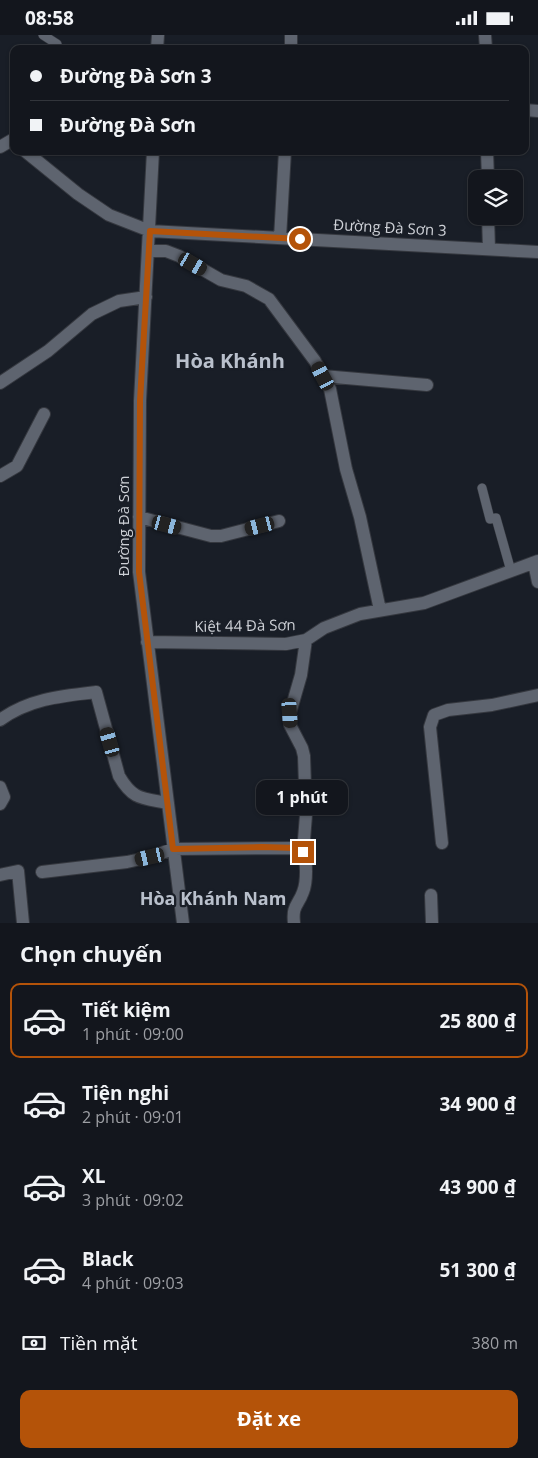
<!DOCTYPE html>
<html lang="vi">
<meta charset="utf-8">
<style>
:root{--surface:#13161d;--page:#1c1f26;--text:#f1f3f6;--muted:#9d9fa4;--line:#32353b;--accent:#b45309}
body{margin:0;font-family:"Open Sans",sans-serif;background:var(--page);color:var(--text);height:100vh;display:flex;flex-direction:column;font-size:19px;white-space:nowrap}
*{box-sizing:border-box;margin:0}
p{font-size:16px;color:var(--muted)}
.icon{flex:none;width:28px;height:28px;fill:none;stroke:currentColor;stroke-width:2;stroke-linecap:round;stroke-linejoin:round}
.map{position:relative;height:888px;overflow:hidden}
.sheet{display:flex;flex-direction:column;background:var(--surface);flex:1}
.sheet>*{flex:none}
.hud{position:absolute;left:10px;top:10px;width:519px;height:110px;border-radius:10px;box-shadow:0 1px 4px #0004,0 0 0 1px var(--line);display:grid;align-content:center;height:110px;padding:0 20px;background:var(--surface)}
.controls{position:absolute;left:468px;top:135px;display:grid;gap:10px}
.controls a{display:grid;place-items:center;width:55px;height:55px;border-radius:10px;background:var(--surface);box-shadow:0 1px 4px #0004,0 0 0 1px var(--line);font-size:25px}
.end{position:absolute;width:22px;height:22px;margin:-11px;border:6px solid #b45309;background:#fff;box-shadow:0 0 0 2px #fff}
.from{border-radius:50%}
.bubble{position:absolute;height:35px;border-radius:10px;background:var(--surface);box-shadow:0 1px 4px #0004,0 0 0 1px var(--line);font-size:16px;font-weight:700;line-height:35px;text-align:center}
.car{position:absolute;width:15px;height:30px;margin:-15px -8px;border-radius:6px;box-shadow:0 0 4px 1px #0007;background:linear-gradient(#222 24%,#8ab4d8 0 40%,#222 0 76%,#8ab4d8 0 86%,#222 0)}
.hud b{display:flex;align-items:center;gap:18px;height:48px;font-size:19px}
.hud b+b{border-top:1px solid var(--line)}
.hud i{width:12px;height:12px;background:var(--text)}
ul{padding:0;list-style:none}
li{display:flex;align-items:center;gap:15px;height:75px;margin:0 10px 8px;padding:0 10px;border:2px solid transparent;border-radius:10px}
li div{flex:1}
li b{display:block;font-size:19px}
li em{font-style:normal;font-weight:700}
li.on{border-color:var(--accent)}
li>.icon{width:45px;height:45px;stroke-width:1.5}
h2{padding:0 20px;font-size:22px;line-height:60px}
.pay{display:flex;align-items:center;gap:12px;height:55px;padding:0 20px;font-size:19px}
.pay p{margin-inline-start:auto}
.button{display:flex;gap:10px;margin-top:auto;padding:10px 20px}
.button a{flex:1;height:58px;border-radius:10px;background:var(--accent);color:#fff;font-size:20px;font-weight:700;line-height:58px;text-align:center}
.status{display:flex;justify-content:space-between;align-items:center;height:35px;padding:0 25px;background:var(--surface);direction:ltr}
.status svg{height:14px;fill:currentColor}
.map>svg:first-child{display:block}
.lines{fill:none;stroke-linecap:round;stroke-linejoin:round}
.lane-casing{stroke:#35383f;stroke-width:10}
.street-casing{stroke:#35383f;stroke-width:14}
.lane{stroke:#5e646f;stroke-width:9}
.street{stroke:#5e646f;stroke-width:12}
.route{stroke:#b45309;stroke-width:6}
.labels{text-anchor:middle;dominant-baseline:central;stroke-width:4.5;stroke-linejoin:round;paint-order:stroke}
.street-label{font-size:15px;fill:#ced1d7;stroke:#191e27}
.quarter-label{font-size:18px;font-weight:bold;fill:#b9c0cc;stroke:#191e27}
.district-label{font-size:20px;font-weight:bold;fill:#b9c0cc;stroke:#191e27}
</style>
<div class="status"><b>08:58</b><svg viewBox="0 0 49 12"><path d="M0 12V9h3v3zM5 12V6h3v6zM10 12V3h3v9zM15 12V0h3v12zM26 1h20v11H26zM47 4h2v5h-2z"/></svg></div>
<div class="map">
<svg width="538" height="888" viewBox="0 0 538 888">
<rect width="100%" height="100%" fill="#191e27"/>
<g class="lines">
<g class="lane-casing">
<path id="lane" d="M43,0l14,9
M482,453l8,31 6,-1 15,53"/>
</g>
<g class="street-casing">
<path id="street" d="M485,0l1,14
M157,14l1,-14
M291,14v-14
M525,75l13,1
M0,112l12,-7 2,2
M25,116l53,43 31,21 41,16 388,21
M153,116l-13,250 -1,171 44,351
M487,116l1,28
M488,181l1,33
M280,203l5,-87
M148,216h18l13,5 42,24 25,6 23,13 46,62 15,28 16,80 14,48 20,93
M323,341l104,9
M0,348l48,-32 44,-37 27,-13 27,-4
M0,441l17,-10 27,-52
M139,482l72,19h10l58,-15
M534,528l4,19
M147,607l139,2 20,-4 18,-12 36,-14 64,-11 114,-42
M0,685c29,-21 61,-24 96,-28l23,84c14,24 23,22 48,27
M0,752l4,10 -4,7
M442,808l-12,-116 4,-12 14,-5 44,-5 46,-10
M303,817l3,-37 -2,-59 -2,-8 -12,-23v-12l11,-38 5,-35
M42,837l85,-10 23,-5 23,-8 123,-1 7,4c4,9 4,30 0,40 -5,14 -11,13 -9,31
M0,840l18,-4 5,52
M431,860l1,28"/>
</g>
<use href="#lane" class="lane"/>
<use href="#street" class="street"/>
</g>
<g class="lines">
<path class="route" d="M300,204l-150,-8 -10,170 -1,171 34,277 89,-2 34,1 7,4"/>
</g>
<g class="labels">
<g class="street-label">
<text transform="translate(390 192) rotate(3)">Đường Đà Sơn 3</text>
<text transform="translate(123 491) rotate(-90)">Đường Đà Sơn</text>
<text transform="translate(245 590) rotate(-1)">Kiệt 44 Đà Sơn</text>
</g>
<g class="quarter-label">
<text x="213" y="863">Hòa Khánh Nam</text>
</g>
<g class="district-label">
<text x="230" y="325">Hòa Khánh</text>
</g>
</g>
</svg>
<div class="controls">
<a><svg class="icon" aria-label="layers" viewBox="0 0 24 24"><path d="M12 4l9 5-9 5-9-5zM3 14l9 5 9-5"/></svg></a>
</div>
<i class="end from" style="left:300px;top:204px"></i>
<i class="end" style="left:303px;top:817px"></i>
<div class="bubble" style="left:256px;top:745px;width:92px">1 phút</div>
<i class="car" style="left:193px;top:229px;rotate:120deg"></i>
<i class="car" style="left:323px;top:341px;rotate:332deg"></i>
<i class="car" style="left:167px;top:490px;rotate:105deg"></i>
<i class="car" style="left:260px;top:491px;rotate:256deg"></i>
<i class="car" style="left:290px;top:678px;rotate:176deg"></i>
<i class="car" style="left:110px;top:707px;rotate:344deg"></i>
<i class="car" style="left:150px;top:822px;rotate:257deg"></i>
<div class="hud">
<b><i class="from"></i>Đường Đà Sơn 3</b>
<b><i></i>Đường Đà Sơn</b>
</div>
</div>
<section class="sheet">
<h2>Chọn chuyến</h2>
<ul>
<li class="on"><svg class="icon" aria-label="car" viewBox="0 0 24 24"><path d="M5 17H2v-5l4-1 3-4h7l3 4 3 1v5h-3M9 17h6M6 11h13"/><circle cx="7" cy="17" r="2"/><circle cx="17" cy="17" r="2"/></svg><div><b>Tiết kiệm</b><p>1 phút · 09:00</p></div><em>25 800 ₫</em></li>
<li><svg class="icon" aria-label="car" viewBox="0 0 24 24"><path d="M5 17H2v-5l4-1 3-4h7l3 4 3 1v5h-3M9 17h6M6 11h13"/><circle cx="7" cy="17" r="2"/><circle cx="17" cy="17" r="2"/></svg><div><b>Tiện nghi</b><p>2 phút · 09:01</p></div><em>34 900 ₫</em></li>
<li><svg class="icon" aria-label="car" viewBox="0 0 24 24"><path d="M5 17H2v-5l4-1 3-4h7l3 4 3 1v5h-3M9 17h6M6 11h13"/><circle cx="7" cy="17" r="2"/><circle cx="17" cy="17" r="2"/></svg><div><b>XL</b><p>3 phút · 09:02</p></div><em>43 900 ₫</em></li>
<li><svg class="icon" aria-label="car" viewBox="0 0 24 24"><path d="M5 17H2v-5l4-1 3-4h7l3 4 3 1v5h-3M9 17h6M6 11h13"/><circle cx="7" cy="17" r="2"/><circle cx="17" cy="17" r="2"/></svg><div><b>Black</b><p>4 phút · 09:03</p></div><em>51 300 ₫</em></li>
</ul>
<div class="pay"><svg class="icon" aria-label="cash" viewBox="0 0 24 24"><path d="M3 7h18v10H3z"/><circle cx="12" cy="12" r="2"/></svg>Tiền mặt<p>380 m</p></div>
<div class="button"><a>Đặt xe</a></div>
</section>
